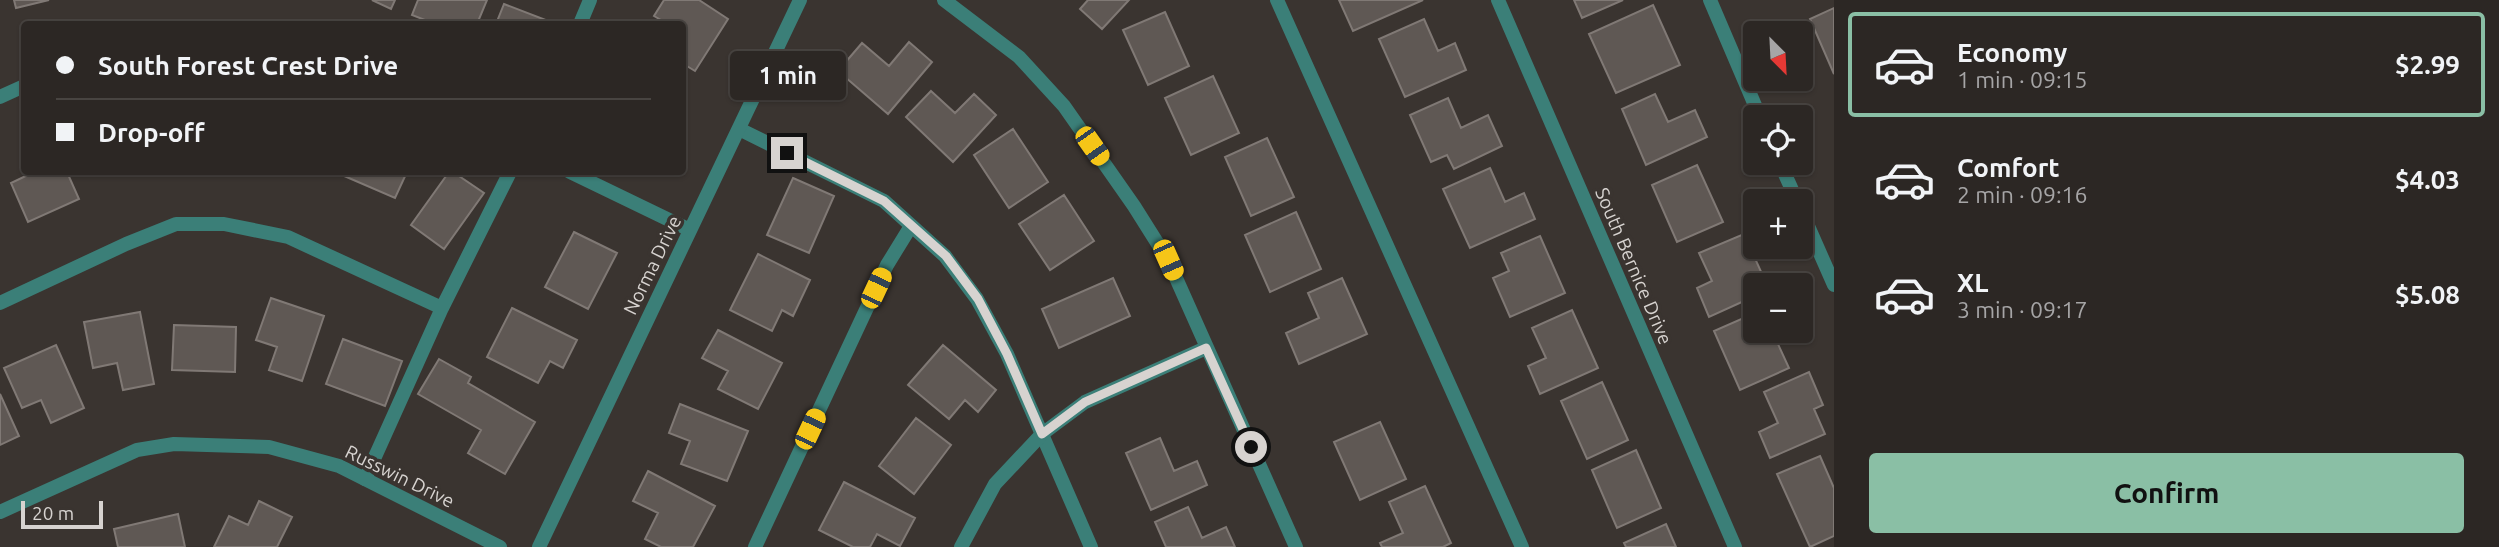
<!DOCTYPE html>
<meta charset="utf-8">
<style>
:root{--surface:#2c2724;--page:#342f2c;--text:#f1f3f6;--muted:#a6a5a6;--line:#484441;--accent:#8abfa5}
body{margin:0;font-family:Ubuntu,sans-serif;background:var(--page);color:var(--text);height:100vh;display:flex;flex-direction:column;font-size:26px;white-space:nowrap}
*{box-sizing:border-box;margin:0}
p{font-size:23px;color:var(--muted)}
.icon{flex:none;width:38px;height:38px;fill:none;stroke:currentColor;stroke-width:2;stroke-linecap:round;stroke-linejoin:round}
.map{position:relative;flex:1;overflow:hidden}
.sheet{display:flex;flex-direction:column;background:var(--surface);width:665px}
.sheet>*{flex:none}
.banner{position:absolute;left:21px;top:21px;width:665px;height:154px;border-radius:7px;box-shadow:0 2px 5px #0004,0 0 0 2px var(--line);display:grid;align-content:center;height:154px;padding:0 35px;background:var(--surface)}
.needle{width:46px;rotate:156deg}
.buttons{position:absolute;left:1743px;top:21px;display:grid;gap:14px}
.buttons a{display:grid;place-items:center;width:70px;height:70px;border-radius:7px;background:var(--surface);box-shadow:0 2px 5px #0004,0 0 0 2px var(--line);font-size:35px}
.scale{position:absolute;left:21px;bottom:18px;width:82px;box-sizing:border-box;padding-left:7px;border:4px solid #d7d3d0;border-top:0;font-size:19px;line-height:24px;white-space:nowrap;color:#d7d3d0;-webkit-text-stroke:5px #3a3430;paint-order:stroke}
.end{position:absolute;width:32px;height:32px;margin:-16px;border:9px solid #d7d3d0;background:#111;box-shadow:0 0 0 4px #111}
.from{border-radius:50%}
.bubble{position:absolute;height:49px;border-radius:7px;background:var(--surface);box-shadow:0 2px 5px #0004,0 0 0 2px var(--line);font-size:23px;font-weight:600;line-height:49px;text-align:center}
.car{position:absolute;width:21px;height:42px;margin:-21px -10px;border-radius:9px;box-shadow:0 0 5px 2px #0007;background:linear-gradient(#f5c518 24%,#345 0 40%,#f5c518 0 76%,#345 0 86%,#f5c518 0)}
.banner b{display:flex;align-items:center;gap:24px;height:66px;font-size:26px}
.banner b+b{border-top:2px solid var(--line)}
.banner i{width:18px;height:18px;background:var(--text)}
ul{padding:12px 0 0;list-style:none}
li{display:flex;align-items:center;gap:21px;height:105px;margin:0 14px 10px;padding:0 21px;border:4px solid transparent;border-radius:7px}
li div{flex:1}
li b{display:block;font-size:26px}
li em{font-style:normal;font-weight:600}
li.selected{border-color:var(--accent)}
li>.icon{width:63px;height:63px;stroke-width:1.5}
.button{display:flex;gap:14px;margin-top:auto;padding:14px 35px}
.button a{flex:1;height:80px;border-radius:7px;background:var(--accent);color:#111;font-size:28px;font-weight:600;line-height:80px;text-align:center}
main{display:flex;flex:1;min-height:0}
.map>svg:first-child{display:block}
.building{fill:#5f5854;stroke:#807975;stroke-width:2}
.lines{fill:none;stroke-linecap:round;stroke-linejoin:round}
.service{stroke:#3b7f78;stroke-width:14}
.minor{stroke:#3b7f78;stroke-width:14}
.route{stroke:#d7d3d0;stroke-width:9}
.labels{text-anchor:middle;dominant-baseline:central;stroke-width:7;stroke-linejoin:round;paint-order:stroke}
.street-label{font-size:19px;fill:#d7d3d0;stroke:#3a3430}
</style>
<main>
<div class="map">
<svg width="1834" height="547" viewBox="0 0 1834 547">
<rect width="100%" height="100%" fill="#3a3430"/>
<path class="building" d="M14,0h35l-33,8z
M372,0h23l-4,9z
M418,0h69l-10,24h-42l-23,-9z
M664,0h35l29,19 -33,52 -13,-8v-39h-14l-14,-8z
M1088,0h41l-27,29 -22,-20z
M1339,0h84l-70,31z
M1574,0h49l-41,18z
M504,4l52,20h-60z
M1653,5l27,60 -64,28 -27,-59z
M1834,8v66l-24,-55z
M1165,12l24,54 -41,19 -25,-55z
M1424,19l14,32 17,-8 11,27 -61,27 -26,-58z
M909,42l23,20 -44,52 -50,-43 24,-28 27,23z
M1213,76l26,57 -48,22 -26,-57z
M931,91l24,22 19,-19 22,21 -43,47 -47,-45z
M1655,94l13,28 27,-12 12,27 -61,28 -24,-56z
M1448,98l13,30 27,-13 14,31 -48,23 -7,-14 -16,7 -21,-47z
M1013,129l35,53 -39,26 -35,-53z
M1267,138l27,59 -43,19 -26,-59z
M1697,165l26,57 -46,20 -25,-57z
M1490,168l15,34 19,-9 11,26 -65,29 -27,-59z
M29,172h38l12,27 -51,23 -17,-39 19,-9z
M335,172h72l-12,26z
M449,172h4l31,21 -40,56 -33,-24z
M793,178l41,18 -25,57 -42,-18z
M1064,195l30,46 -44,29 -31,-46z
M1296,212l25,57 -51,23 -25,-57z
M574,232l43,21 -29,56 -43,-22z
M1744,234l23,51h-12v11l-46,21 -12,-29 15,-7 -13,-28z
M1540,236l25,57 -55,24 -17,-39 16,-7 -8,-18z
M758,254l52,26 -17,36 -11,-6 -10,21 -42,-21z
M1113,278l17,38 -71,32 -17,-39z
M1342,278l25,56 -68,30 -13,-31 33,-15 -11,-25z
M271,298l53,18 -22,65 -33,-11 8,-23 -21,-7z
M512,308l65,32 -14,28 -13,-7 -12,22 -51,-26z
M1572,310l26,58 -58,26 -12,-28 18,-8 -14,-30z
M140,312l14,72 -31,6 -6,-27 -24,5 -9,-46z
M1755,313v18h17l17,37 -49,22 -26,-59z
M174,325l62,2 -1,45 -63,-2z
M718,330l64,33 -24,46 -40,-20 10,-18 -26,-13z
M343,339l59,22 -17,45 -59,-22z
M56,345l28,63 -33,15 -10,-23 -19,8 -18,-40z
M943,345l53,45 -18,22 -13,-12 -16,19 -41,-34z
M439,359l32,18 -3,6 67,39 -30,52 -37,-21 13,-23 -63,-36z
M1809,372l14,33 -9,4 11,25 -55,24 -11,-26 19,-9 -14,-31z
M1602,382l26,58 -41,19 -26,-58z
M0,394l19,42 -19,9z
M680,404l68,27 -21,50 -46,-17 9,-23 -21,-8z
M916,418l35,27 -37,49 -35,-28z
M1380,422l26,57 -46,21 -26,-58z
M1160,438l14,33 23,-10 10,24 -56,25 -25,-57z
M1636,450l25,58 -44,20 -25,-58z
M1820,456l14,32v48l-24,11 -33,-73z
M648,471l67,35 -22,41h-32l-16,-8 13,-26 -25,-12z
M844,482l71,36 -15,28 -23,-12 -7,13h-17l-34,-17z
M1425,486l26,57 -8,4h-61l-2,-4 23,-10 -14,-31z
M259,501l33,16 -15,30h-63l15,-31 19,9z
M1188,507l14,31 24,-11 9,20h-69l-11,-25z
M178,514l7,33h-67l-4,-18z
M1666,524l10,23h-50l-2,-4z"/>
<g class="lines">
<path class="service" d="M1277,0l245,547
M1710,0l50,117
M580,24l10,-24
M739,129l145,72 61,55 32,43 30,55 84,193
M1780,163l17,38
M1801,210l33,75
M0,303l126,-59 50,-20h48l64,13 154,71 68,-136
M365,479l77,-171
M755,547l132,-282 24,-39"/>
<path class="minor" d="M944,0l75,57 45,49 70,100 34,54 128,287
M1498,0l237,547
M0,97l24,-11
M570,172l120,58
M0,512l137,-62 37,-6 95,3 70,19 161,81
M539,547l261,-547
M961,547l34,-63 47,-50 43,-32 121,-54"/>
</g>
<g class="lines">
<path class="route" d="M787,153l97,48 62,55 32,43 29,55 35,80 43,-32 121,-54 45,99"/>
</g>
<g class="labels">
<g class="street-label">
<text transform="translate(652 265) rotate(-64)">Norma Drive</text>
<text transform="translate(1634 266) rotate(67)">South Bernice Drive</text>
<text transform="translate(400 476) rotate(26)">Russwin Drive</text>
</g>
</g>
</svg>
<div class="buttons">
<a><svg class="needle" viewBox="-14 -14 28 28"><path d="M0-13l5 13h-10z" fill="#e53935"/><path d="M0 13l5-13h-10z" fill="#a6a5a6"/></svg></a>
<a><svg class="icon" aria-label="locate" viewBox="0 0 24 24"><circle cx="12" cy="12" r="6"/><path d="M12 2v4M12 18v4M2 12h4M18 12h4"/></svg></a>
<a>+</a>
<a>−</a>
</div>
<div class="scale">20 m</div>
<i class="end from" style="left:1251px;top:447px"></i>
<i class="end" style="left:787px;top:153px"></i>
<div class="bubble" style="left:730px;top:51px;width:116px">1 min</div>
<i class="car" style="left:1092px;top:146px;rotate:145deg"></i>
<i class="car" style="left:1168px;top:260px;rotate:156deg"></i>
<i class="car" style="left:876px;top:288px;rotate:25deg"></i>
<i class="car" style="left:810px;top:429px;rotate:25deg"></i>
<div class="banner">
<b><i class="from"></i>South Forest Crest Drive</b>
<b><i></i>Drop-off</b>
</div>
</div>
<section class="sheet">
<ul>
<li class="selected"><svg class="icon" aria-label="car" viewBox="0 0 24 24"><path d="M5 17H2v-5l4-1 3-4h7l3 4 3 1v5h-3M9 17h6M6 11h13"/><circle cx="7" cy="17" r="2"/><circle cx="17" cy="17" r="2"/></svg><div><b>Economy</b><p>1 min · 09:15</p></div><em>$2.99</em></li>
<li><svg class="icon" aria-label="car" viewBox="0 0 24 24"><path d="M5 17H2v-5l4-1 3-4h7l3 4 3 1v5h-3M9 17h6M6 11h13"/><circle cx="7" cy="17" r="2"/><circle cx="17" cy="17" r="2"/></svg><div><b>Comfort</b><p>2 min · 09:16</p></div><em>$4.03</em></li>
<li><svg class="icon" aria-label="car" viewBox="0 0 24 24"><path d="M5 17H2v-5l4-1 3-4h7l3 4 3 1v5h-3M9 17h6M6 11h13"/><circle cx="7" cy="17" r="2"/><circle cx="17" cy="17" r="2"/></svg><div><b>XL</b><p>3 min · 09:17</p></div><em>$5.08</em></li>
</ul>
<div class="button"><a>Confirm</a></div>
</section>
</main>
